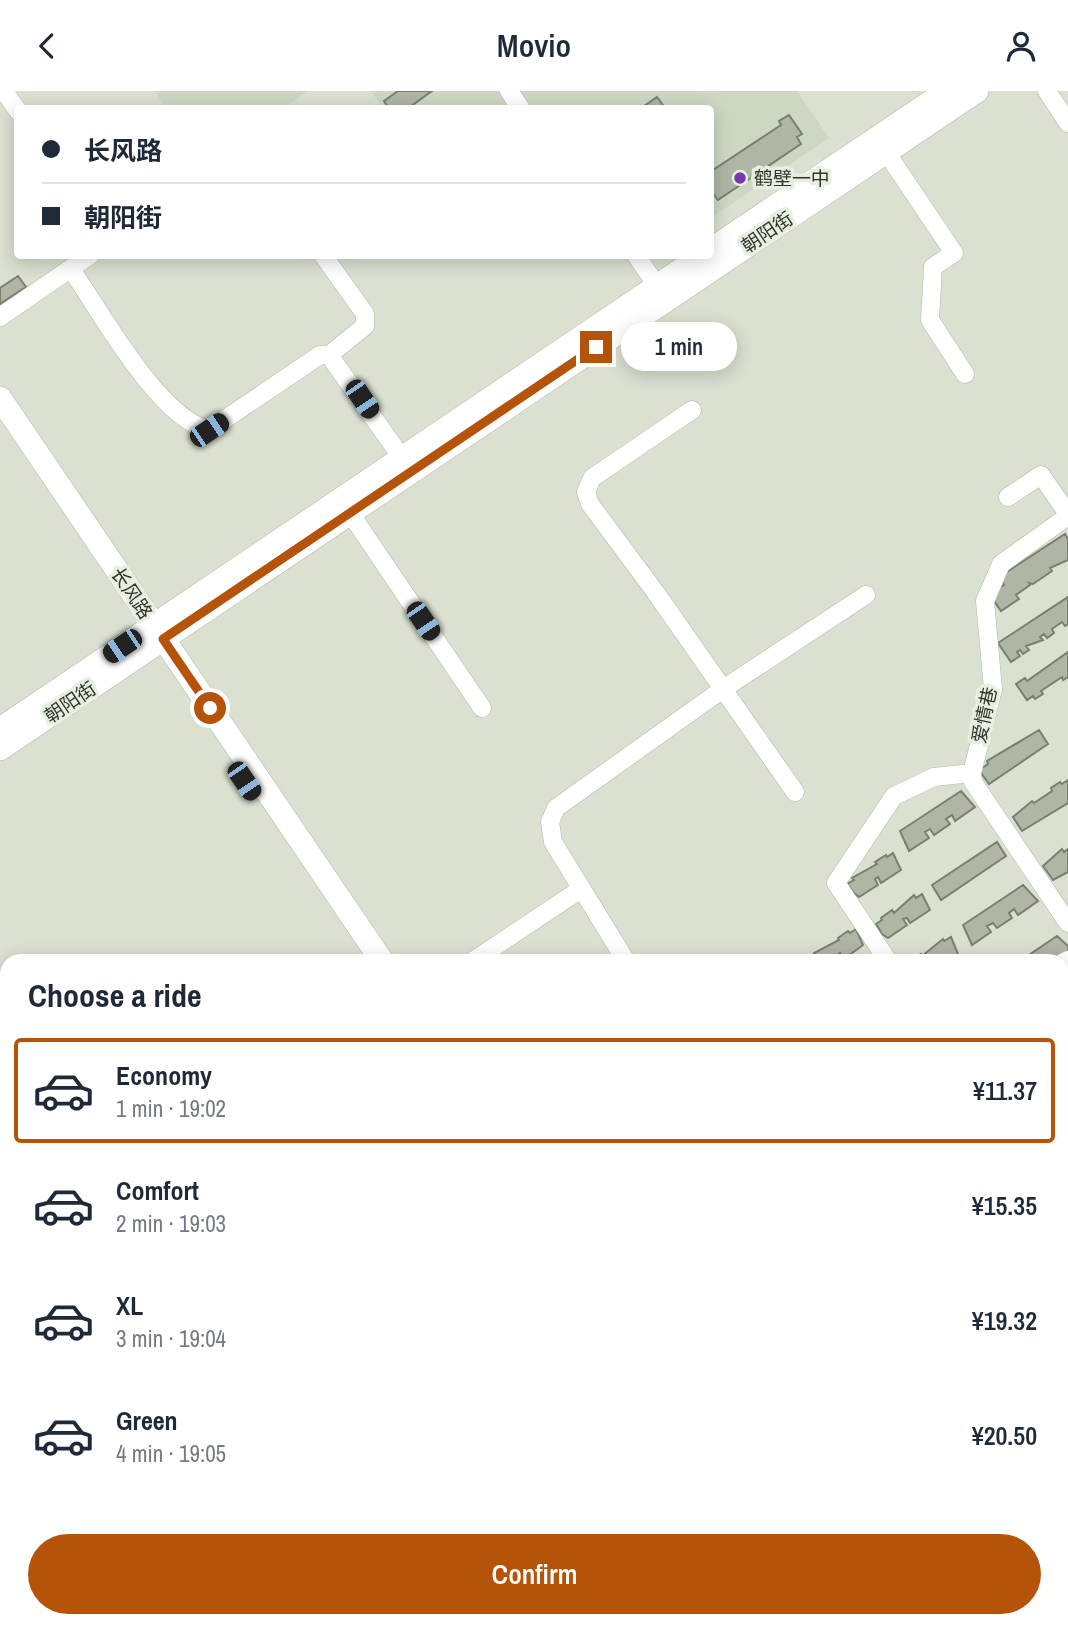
<!DOCTYPE html>
<meta charset="utf-8">
<style>
:root{--surface:#fff;--page:#f2f2f3;--text:#1f2937;--muted:#747a83;--line:#e0e1e3;--accent:#b45309}
body{margin:0;font-family:"Archivo Narrow","Noto Sans SC",sans-serif;background:var(--page);color:var(--text);height:100vh;display:flex;flex-direction:column;font-size:26px;white-space:nowrap}
*{box-sizing:border-box;margin:0}
p{font-size:23px;color:var(--muted)}
.icon{flex:none;width:38px;height:38px;fill:none;stroke:currentColor;stroke-width:2;stroke-linecap:round;stroke-linejoin:round}
.map{position:relative;flex:1;overflow:hidden}
.drawer{position:absolute;left:0px;top:863px;width:1069px;height:674px;display:flex;flex-direction:column;background:var(--surface);border-radius:21px 21px 0 0;box-shadow:0 4px 18px #0003}
.drawer>*{flex:none}
.banner{position:absolute;left:14px;top:14px;width:700px;height:154px;border-radius:7px;box-shadow:0 4px 18px #0003;display:grid;align-content:center;height:154px;padding:0 28px;background:var(--surface)}
.end{position:absolute;width:32px;height:32px;margin:-16px;border:9px solid #b45309;background:#fff;box-shadow:0 0 0 4px #fff}
.from{border-radius:50%}
.bubble{position:absolute;height:49px;border-radius:24px;background:var(--surface);box-shadow:0 4px 18px #0003;font-size:23px;font-weight:600;line-height:49px;text-align:center}
.car{position:absolute;width:21px;height:42px;margin:-21px -10px;border-radius:9px;box-shadow:0 0 5px 2px #0007;background:linear-gradient(#222 24%,#8ab4d8 0 40%,#222 0 76%,#8ab4d8 0 86%,#222 0)}
.banner b{display:flex;align-items:center;gap:24px;height:66px;font-size:26px}
.banner b+b{border-top:2px solid var(--line)}
.banner i{width:18px;height:18px;background:var(--text)}
ul{padding:0;list-style:none}
li{display:flex;align-items:center;gap:21px;height:105px;margin:0 14px 10px;padding:0 14px;border:4px solid transparent;border-radius:7px}
li div{flex:1}
li b{display:block;font-size:26px}
li em{font-style:normal;font-weight:600}
li.current{border-color:var(--accent)}
li>.icon{width:63px;height:63px;stroke-width:1.5}
h2{padding:0 28px;font-size:32px;line-height:84px}
.action{display:flex;gap:14px;margin-top:auto;padding:14px 28px}
.action a{flex:1;height:80px;border-radius:42px;background:var(--accent);color:#fff;font-size:28px;font-weight:600;line-height:80px;text-align:center}
header{display:flex;justify-content:space-between;align-items:center;height:91px;padding:0 28px;background:var(--surface);font-size:32px;font-weight:600}
.map>svg:first-child{display:block}
.built{fill:#cdd7c1}
.building{fill:#afb6a6;stroke:#797f71;stroke-width:2}
.lines{fill:none;stroke-linecap:round;stroke-linejoin:round}
.minor-casing{stroke:#b1b8a8;stroke-width:19}
.major-casing{stroke:#b1b8a8;stroke-width:24}
.minor{stroke:#fff;stroke-width:18}
.major{stroke:#fff;stroke-width:23}
.route{stroke:#b45309;stroke-width:9}
.poi-dot{fill:#7a37ac;stroke:#e7efde;stroke-width:2.5}
.labels{text-anchor:middle;dominant-baseline:central;stroke-width:7;stroke-linejoin:round;paint-order:stroke}
.poi-label{font-size:19px;fill:#32352f;stroke:#e7efde;text-anchor:start}
.street-label{font-size:19px;fill:#32352f;stroke:#e7efde}
</style>
<header><svg class="icon" aria-label="back" viewBox="0 0 24 24"><path d="M15 5l-7 7 7 7"/></svg>Movio<svg class="icon" aria-label="person" viewBox="0 0 24 24"><circle cx="12" cy="8" r="4"/><path d="M4 21q1-7 8-7t8 7"/></svg></header>
<div class="map">
<svg width="1068" height="1535" viewBox="0 0 1068 1535">
<rect width="100%" height="100%" fill="#dae1d1"/>
<path class="built" d="M155,0h154l-26,17 -116,1z
M371,0h426l32,47 -118,80 -1,-109 -327,-1z
M1062,1346l6,8v181h-150l-4,-5h148z"/>
<path class="building" d="M398,0h34l-25,18h-18l-5,-8z
M657,6l8,11 -25,1z
M789,24l13,19 -5,3 4,7 -83,56 -8,-10v-18l71,-47 -2,-4z
M18,185l8,11 -26,17v-16z
M1065,443l3,5v21l-18,8 2,3 -19,13 -4,-1 1,2 -14,10 3,4 -18,12 -9,-13 2,-7 10,-6 -5,-8z
M1068,506v27l-3,2 -3,-4 -10,7 2,4 -7,5 -3,-4 -4,3 3,3 -17,6 3,4 -6,4 -3,-4 -3,2 3,4 -9,6 -13,-19z
M1068,561v25l-5,3 -1,-3 -21,14 2,3 -8,5 -2,-3 -6,4 -11,-16 9,-6 2,3z
M1039,639l9,14 -59,40 -10,-14 9,-6 -1,-3z
M1068,689v23l-46,28 -9,-14 19,-16 2,2 18,-12 -1,-3 9,-6 2,2z
M961,700l14,16 -20,14 -3,-6 -6,4 4,5 -16,11 -4,-6 -5,3 4,6 -20,13 -9,-20z
M997,751l9,14 -65,44 -9,-15z
M1062,758l2,3 4,-3v23l-15,8 -10,-14z
M893,762l8,17 -20,13 -3,-6 -3,2 3,6 -19,12 -5,-4 -7,-9 7,-4 -2,-2 25,-14 -2,-2 11,-7 1,2z
M1023,794l15,16 -20,14 -4,-6 -5,4 3,5 -15,10 -4,-5 -6,3 4,6 -19,13 -9,-20z
M922,803l8,16 -20,13 -3,-5 -4,1 4,6 -19,13 -6,-4 -6,-10 6,-4 -1,-2 11,-8 2,3 20,-18 2,3z
M856,838l7,16 -19,14 -4,-6 -3,2 3,6h-30l6,-5 -2,-3 25,-13 -1,-2 10,-7 2,2z
M1057,845l11,10v7l-12,8h-36z
M951,846l7,17 -11,7h-37l11,-7 1,2 21,-17 1,2z
M1068,899v29l-6,4v-29z
M1068,1001v20l-6,4v-20z
M1068,1064v26h-6v-23z
M1068,1122v26l-6,4v-26z
M1068,1182v27l-6,3v-26z
M7,1227v12l-7,4v-11z
M1,1274l6,8 -2,18 -2,-3 -3,2z
M3,1339l4,2v25l-7,5v-29z
M1068,1397v89l-6,4v-89z
M6,1408l1,2 -1,27 -6,-9v-17z
M139,1530h19l4,5h-32z
M975,1530h28l-8,5h-16z"/>
<g class="lines">
<g class="minor-casing">
<path id="minor" d="M4,0l14,20
M509,0l12,18
M1047,0l21,32
M886,61l68,101 -21,14 -3,53 35,54
M323,164l42,59v12l-36,29
M636,164l21,31
M71,178c29,42 88,150 138,161l111,-75h9l73,103
M0,226l90,-62
M692,319l-100,68 -6,14 4,12 66,89 139,199
M1008,406l33,-22 27,39
M350,422l132,195
M1068,425l-67,48 -16,37 8,88 -21,84 1,9 95,141
M473,870l108,-72
M626,870l-73,-119 -3,-20 6,-14 167,-119 143,-94
M888,870l-52,-78 58,-87 40,-19 38,-4
M1062,872l6,-3
M1062,970l6,-4
M0,1178l7,-4
M0,1257l7,11
M1062,1338l6,9
M1062,1379l6,-4
M1062,1507l6,-4
M182,1530l3,5
M962,1530l4,5
M219,1535l8,-5
M1021,1535l8,-5"/>
</g>
<g class="major-casing">
<path id="major" d="M710,159l237,-159
M0,307l382,563
M0,638l703,-474
M0,658l977,-658
M826,1530l4,5"/>
</g>
<use href="#minor" class="minor"/>
<use href="#major" class="major"/>
</g>
<g class="lines">
<path class="route" d="M210,617l-47,-69 433,-292"/>
</g>
<circle class="poi-dot" cx="740" cy="87" r="7"/>
<g class="labels">
<g class="poi-label">
<text x="754" y="87">鹤壁一中</text>
</g>
<g class="street-label">
<text transform="translate(767 141) rotate(-34)">朝阳街</text>
<text transform="translate(132 502) rotate(56)">长风路</text>
<text transform="translate(70 611) rotate(-34)">朝阳街</text>
<text transform="translate(984 624) rotate(-78)">爱情巷</text>
</g>
</g>
</svg>
<i class="end from" style="left:210px;top:617px"></i>
<i class="end" style="left:596px;top:256px"></i>
<div class="bubble" style="left:621px;top:231px;width:116px">1 min</div>
<i class="car" style="left:362px;top:308px;rotate:146deg"></i>
<i class="car" style="left:209px;top:339px;rotate:56deg"></i>
<i class="car" style="left:423px;top:530px;rotate:146deg"></i>
<i class="car" style="left:122px;top:555px;rotate:236deg"></i>
<i class="car" style="left:244px;top:690px;rotate:146deg"></i>
<div class="banner">
<b><i class="from"></i>长风路</b>
<b><i></i>朝阳街</b>
</div>
<section class="drawer">
<h2>Choose a ride</h2>
<ul>
<li class="current"><svg class="icon" aria-label="car" viewBox="0 0 24 24"><path d="M5 17H2v-5l4-1 3-4h7l3 4 3 1v5h-3M9 17h6M6 11h13"/><circle cx="7" cy="17" r="2"/><circle cx="17" cy="17" r="2"/></svg><div><b>Economy</b><p>1 min · 19:02</p></div><em>¥11.37</em></li>
<li><svg class="icon" aria-label="car" viewBox="0 0 24 24"><path d="M5 17H2v-5l4-1 3-4h7l3 4 3 1v5h-3M9 17h6M6 11h13"/><circle cx="7" cy="17" r="2"/><circle cx="17" cy="17" r="2"/></svg><div><b>Comfort</b><p>2 min · 19:03</p></div><em>¥15.35</em></li>
<li><svg class="icon" aria-label="car" viewBox="0 0 24 24"><path d="M5 17H2v-5l4-1 3-4h7l3 4 3 1v5h-3M9 17h6M6 11h13"/><circle cx="7" cy="17" r="2"/><circle cx="17" cy="17" r="2"/></svg><div><b>XL</b><p>3 min · 19:04</p></div><em>¥19.32</em></li>
<li><svg class="icon" aria-label="car" viewBox="0 0 24 24"><path d="M5 17H2v-5l4-1 3-4h7l3 4 3 1v5h-3M9 17h6M6 11h13"/><circle cx="7" cy="17" r="2"/><circle cx="17" cy="17" r="2"/></svg><div><b>Green</b><p>4 min · 19:05</p></div><em>¥20.50</em></li>
</ul>
<div class="action"><a>Confirm</a></div>
</section>
</div>
